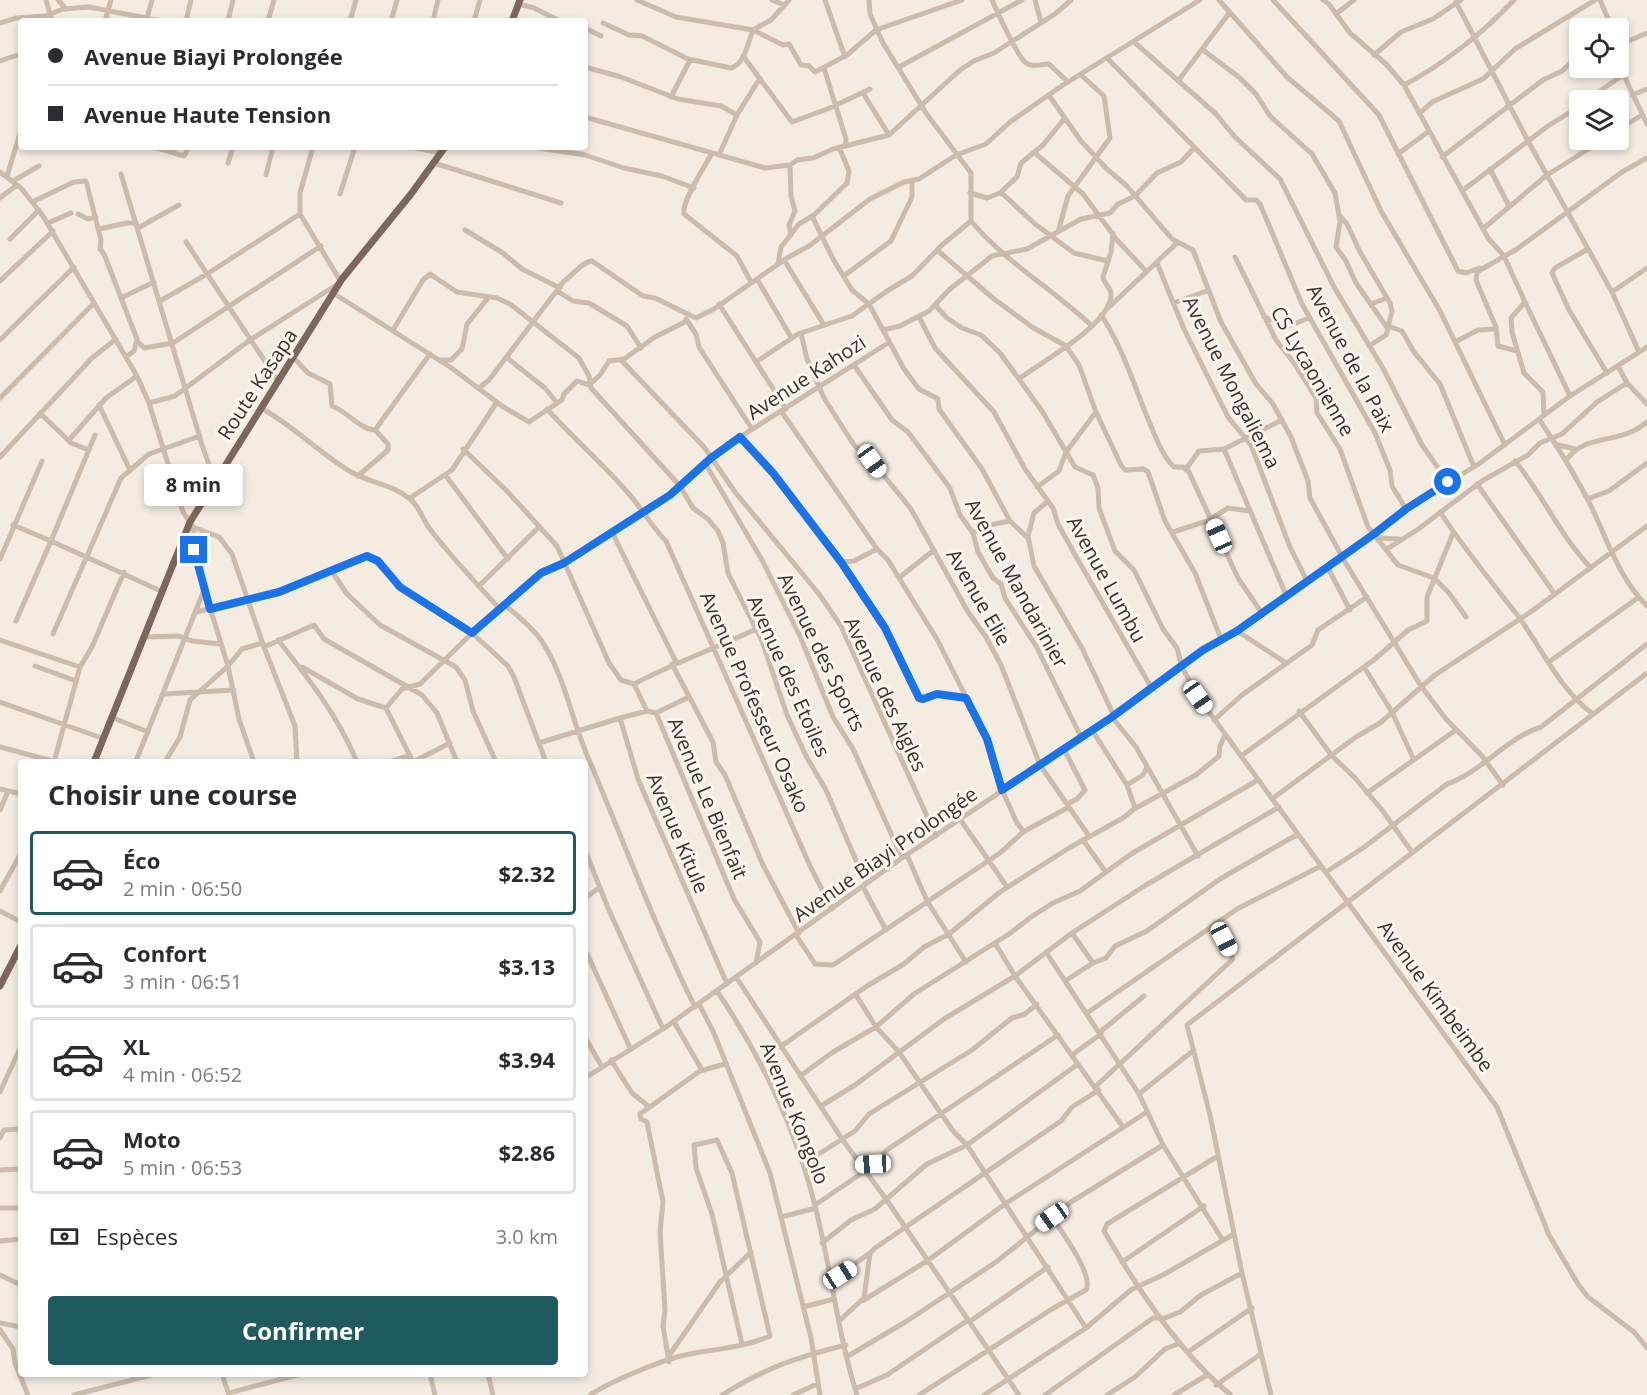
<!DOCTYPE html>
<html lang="fr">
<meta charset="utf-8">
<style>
:root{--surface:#fff;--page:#f2f2f3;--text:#2b2b33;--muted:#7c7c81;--line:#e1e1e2;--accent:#1f5a5e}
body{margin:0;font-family:"Open Sans",sans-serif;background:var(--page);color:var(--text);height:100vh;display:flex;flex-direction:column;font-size:22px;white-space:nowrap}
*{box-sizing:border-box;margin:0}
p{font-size:20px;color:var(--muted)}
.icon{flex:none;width:33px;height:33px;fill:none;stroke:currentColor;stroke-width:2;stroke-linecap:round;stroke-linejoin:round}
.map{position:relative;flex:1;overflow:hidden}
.panel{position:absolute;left:18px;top:759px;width:570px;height:618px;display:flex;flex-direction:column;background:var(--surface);border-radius:6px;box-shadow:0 3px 9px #0003}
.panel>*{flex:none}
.top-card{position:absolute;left:18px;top:18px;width:570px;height:132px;border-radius:6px;box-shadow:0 3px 9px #0003;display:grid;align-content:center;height:132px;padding:0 30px;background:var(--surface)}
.fabs{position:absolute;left:1569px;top:18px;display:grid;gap:12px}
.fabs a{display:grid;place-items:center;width:60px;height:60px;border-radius:6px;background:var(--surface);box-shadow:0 3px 9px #0003;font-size:30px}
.end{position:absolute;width:27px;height:27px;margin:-14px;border:8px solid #1a73e8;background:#fff;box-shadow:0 0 0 3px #fff}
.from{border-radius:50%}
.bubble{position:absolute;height:42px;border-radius:6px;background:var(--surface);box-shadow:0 3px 9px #0003;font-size:20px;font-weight:700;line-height:42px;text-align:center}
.car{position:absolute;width:18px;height:36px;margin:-18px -9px;border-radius:8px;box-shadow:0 0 4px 2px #0007;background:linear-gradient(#fff 24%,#345 0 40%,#fff 0 76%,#345 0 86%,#fff 0)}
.top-card b{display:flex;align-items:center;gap:21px;height:57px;font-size:22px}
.top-card b+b{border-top:2px solid var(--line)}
.top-card i{width:15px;height:15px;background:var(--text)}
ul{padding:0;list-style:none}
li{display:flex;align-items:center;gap:18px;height:84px;margin:0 12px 9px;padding:0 18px;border:3px solid var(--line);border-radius:6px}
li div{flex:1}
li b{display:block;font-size:22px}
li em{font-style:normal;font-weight:700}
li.on{border-color:var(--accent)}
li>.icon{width:54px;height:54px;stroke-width:1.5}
h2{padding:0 30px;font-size:27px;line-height:72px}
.pay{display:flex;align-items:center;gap:15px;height:66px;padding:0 30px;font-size:22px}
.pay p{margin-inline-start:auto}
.button{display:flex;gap:12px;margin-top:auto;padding:12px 30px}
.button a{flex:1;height:69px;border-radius:6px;background:var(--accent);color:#fff;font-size:24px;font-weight:700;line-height:69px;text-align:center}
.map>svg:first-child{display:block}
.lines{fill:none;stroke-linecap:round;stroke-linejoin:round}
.minor{stroke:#cdbbac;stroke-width:5}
.major{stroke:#7d675c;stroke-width:7}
.route{stroke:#1a73e8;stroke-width:8}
.labels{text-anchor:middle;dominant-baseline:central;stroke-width:6;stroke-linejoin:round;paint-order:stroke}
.street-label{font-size:20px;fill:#3b302b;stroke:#fbf5ee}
</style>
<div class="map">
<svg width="1647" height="1395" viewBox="0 0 1647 1395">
<rect width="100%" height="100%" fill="#f4ebe1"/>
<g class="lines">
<path class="minor" d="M46,0l6,21
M58,0l8,9
M637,0l39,17 77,13 30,15 6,-1 12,21 8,1 6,6 32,-17 29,-25 86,-30
M772,0l12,5
M825,0l20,57
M869,0l1,14 13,29 43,70 45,60v48c34,41 82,68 121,105
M992,0c5,11 26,58 34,63 7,5 15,1 23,1l19,18
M1035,0l6,22
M1219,0l68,77 52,44 42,90 59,100 65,134
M1273,0l106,115 79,156 8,2 13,-5
M1323,0l6,4 21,29 36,31 18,21 84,153 16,18 21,46 -14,16 1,14 12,41 19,19 1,23
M1600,0l12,28
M1456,2l72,139 84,151 27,60
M519,4l15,4 26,13
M1336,14l18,-14
M147,18l5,-18
M105,21l6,-21
M186,21l5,-21
M228,21l5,-21
M268,21l6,-21
M350,21l6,-21
M391,21l6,-21
M433,21l5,-21
M474,21l6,-21
M0,23l16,-5 29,-2 18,-7 26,-2 73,14
M603,23l26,12 13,1 46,23 43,9c14,-4 17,-26 22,-38l18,-10 18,-20
M585,28l16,8
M1618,39l8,3 21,-9
M1134,42l81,71 20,24 45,42 54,108 50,83 38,75 26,37
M1203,50l37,28 16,16 14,22 42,38 23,39 5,28 -4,26 10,14 10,22 32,46 -2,6 -17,11
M1374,55l27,-23 32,-13 28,-19
M743,56l49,66 38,-14 40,-19
M1108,59l138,141h10l4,4 42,100 73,129 15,37 2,16 14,23
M0,61l21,-7
M1618,63l29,61
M585,67l36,10 57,22 43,7 16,9
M899,67l123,-67
M824,68l22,71 -1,7
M1178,81l52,-69
M1404,85c40,-21 80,-53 110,-85
M863,93l26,42
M1632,95l15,-6
M671,97l19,-37
M1050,97l31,44 26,28 20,17 45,53 21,11 28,72 35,62 17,20 18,33 17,44 2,17 35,64 76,124 25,33 36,37 21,29
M1587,100l36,-25
M1420,113l12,-11 51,-23 32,-30 80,-49
M585,117l180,51 25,-3 7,-5 16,-2 20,-9 56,-14 71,-65 14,-9 20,-8 61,-39 16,-14
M1618,130l24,-15
M154,147l30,9 5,-9
M410,147l31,6
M532,147l53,8 39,13 38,8 32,12
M712,153c-7,13 -31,49 -28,61l53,42 14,26
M1035,153l48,41 34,46 29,31
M1398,154l31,-23
M719,155l18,-40 23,-37
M1442,157l101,-77 19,-9 18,-17
M228,163l5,-16
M434,163l127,40
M790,165l1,31 4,15 -6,14 2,10
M1490,169l19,37
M0,172l21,16 22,28 94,160 12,27 34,109 10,15 26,10 13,17 32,93 31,79 2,36
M121,174l81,271 13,36
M266,175l7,-28
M7,176l14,-46
M13,181l26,-15
M1462,191l86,-65 32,-20
M970,193l17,5 13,-5 4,2 31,29 39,29 34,8
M1000,193l17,-16 4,-14 22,-18 22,-27
M340,194l15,-47
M0,198l17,-13
M32,202l42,-20 12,-1 15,59 -1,9 4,5 33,85 -3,12 -8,6
M78,214l10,5 8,-2
M1339,215l8,9 13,28 30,51 2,8 -4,16
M812,216l21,43 19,31 17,14 35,65 15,20 19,10 1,10 43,60 28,52 18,17
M48,223l23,-10
M138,228l41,-23
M1484,228l63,-53 56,-35
M99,229l28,-6h9
M465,230l38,23 19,16 38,19
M1058,232l10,-36 42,-58 -6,-42 -23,-21
M10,239l29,-29
M186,242l92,139
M1588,249l-33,19 -3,5 17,37 38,63
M937,250l57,49 38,28 34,19 13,19 17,47 25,53 4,5 19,-1 4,3 17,49 30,52 26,66
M1235,257l41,83 18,23 22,35 1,15 23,36 28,78 30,38 36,13 15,15 17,24
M784,260l40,65
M1157,263l27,66 44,88 23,28 39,102 17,34
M778,264l3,-17 18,-23 15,-9 33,-32 2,-12 -10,-24
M845,275l46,-34 21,-44v-15
M757,279l34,58
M0,281l53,-50
M557,291l16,10 16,2 38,23 14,22
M1612,292l35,-24
M333,293l117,74 52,39 27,16 33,-22 2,-6 13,-13 12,4 11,-10 9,-14 15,-2 31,-22 32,-16
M121,298l33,-16
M160,301l47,-27 93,-60
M1525,302l45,94
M1174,303l35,-13
M719,304l67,105
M1371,304l16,-6
M936,306l11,12 15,10 19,7 19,18 42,58 33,56 18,8 5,13 1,20 16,43 19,19 29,59 14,19 5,19 16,30 299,410 52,128 29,49 10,13 46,35 13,16
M1108,308l69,-65
M1101,315c23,34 34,74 50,111 6,14 12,31 23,41h9l6,5 49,106 23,34
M919,317l16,31 59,64 31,57 28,39 5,16 16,29 77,134
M1264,317l25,9 20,-8
M686,319l10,15 3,13 53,82
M1388,326l14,5 12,21 26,32 34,83
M393,330l30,-50 7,-6 27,18 40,6 13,6 69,54 10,18 2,12 89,98 13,22 15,11 10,12 5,12 5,30 34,68 25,74 19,41 20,34 40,94
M883,330l17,-4 29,-15 21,-22 42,-33 35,-7 54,-30 29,-6 8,-9 17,-8 22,-23 24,-11 13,-14
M801,333l6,26 17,39 30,47 18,16 39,48 57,103 18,25 15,28 39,100 49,71
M0,340l74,-73
M137,341l7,7 29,-5 148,-97
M1455,342l23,-12 18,-1
M1517,351l-19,-5 -2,-19 -20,-47 1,-8 40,-23 105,-77 25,-14
M506,357l39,31 12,15
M294,358l14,15 22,11 2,22c15,5 27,23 43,24l13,14v6l-30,26
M441,360h10l11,-11 5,-25 21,-26
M621,360l83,87 31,45 84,102 22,32 95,210
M756,362l42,-28 54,-18 35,-25 25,-15 30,-31 29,-24
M854,365l38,55 16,12 42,56 10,27 13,18 5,19 15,26 8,6 4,14 31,48 45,91
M1618,366l9,17 20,21
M1020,378c21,-16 94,-55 91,-85 -1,-6 -7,-9 -8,-16l8,-25 2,-19
M479,388l10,-8 75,-99c9,-6 18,-19 28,-20l51,35 12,2 41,20 18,-9 73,-51 22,-12 61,-47 34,-17 15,-3 37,-24 30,-11 24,-22 53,-37 137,-85
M0,398l94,-95
M149,403l26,-7 75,-56 91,-58 -41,-68v-21l13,-46
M99,405l31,65
M261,408c33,18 58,45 90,64 19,11 41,12 59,27 10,8 12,20 20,30 21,28 46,54 70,80
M547,409c26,29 56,55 82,85 13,15 23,33 37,47l145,327 21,41
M781,411l96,138 11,11 50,81 49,98 15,51 15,33 7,9
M40,413l31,30 18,7
M1539,419c18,27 35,54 50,83 18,36 29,75 58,104
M375,430l55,-76
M740,437l33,36 68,89 44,66 34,70 4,1 14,-5 29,4
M69,440l37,-42 31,-22
M1558,445l17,4
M463,449l43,41 51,56 52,117 12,17 13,4 13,27 9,2 78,186 26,43 -4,21
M1224,449l62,146
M0,457l92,-99 24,-19
M1567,459c21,-27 52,-13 80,-37
M1515,461c29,35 43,72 76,107
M705,463l57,97 38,76 33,81 20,32 49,109
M1186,469l13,-18 25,-2 58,-29
M446,476l62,83
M1477,484l77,109
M1037,487l22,-16 7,-19 30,-40
M410,498l42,-28 45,-68
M1587,499l22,-8 38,-28
M1048,501l-14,12 -6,23 6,30 48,82 32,68
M1440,512c23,35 49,67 75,100 25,32 44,78 78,102
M13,525l38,16 44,-106
M193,527l5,42 30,97 11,53 15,43
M612,532l64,130
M1173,532l34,-11 21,-13 22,3
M973,533l12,-7 25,-5
M1378,538l22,1
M1387,549l30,-19 65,-49 46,-26 12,-12 22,-9 35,-32 30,-19
M0,559l42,-98
M841,562l13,-1 23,-12
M1327,566l23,44
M331,570l16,24 33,31 76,42 9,13 8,31 23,51
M900,577l34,-27
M479,586l60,-59
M505,605c12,11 26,21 36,35 23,34 30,77 46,115 36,84 67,170 108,252
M196,612l83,-20 83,-34 9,-1 29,30 72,46 36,33 6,11 32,85
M16,621l35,-80 110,50
M1237,631l49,32
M53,634l68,-156 28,-24 51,-18
M143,637l36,-1 13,5 29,3
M0,640l80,27
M278,640c31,39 60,76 79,122
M264,647l50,-22 10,14 98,56 15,18 20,49
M1549,662l90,-65
M672,664l41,78 3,20 9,13 38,90 36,68
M35,666l41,15
M302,667l56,32 28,9
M1364,667l28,45 21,46
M634,684c40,-21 80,-35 120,-54
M164,694l70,-4
M0,702l102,36
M647,711l-27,7 18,61 89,205
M1299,711l33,45 23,22 27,32 30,42
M656,713l33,-16
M111,717l37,15
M1112,717l24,30 62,109
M1214,720l28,-25 70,-50 6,-15 49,-33
M1092,730l35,55 8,23
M539,743l81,-25
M0,747l56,15
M1064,749l21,41 -8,9 -10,5
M1241,756l134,-97 33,-29 19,-9v-24l26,-64
M95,760l16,2
M136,761l68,-171
M54,762l26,-95 12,-20 32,-75
M123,762l15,-1
M165,762l15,-25 10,-37 38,-34 14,-17 20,-6
M389,762l21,-7
M413,762l-27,-54 16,-19 18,-5 52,-51 69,-60 23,-10 107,-68 40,-37 29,-21 148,-94
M413,762l37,-19
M1127,785l16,-10 4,-8
M0,789l21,5
M1367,793l89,-63
M1272,799l84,-62 24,-14 55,-48 97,-64 115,-85
M0,810l8,-19
M960,819l47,68
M1083,840l22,31
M585,850l23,58 55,121
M907,855l20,46 39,61
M1326,872l37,-24 84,-64c35,-12 59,-46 94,-57l106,-83
M863,887l23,43
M0,891l21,-38
M585,898l14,-10
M0,911l21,11
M1072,933l74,-48 133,-78
M796,935l19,29 18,1 167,-112 23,-21 46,-25
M995,943l20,33 108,151
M585,949l45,99
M1046,952l93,142 24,51 59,94
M1093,963l13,-5 9,-12 32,-15 73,-52 78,-45
M736,977l106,162 44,60 133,196
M717,991c43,64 78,136 97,211 17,64 23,130 43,193
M856,995l20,32 23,25 54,79 14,14 119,183 46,-39 31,-14 71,-41
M699,1004l14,27 57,142 41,165 9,57
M1087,1013l150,-104 84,-43
M674,1022l28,48
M1100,1032l44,-36
M585,1037l17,30
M780,1047l87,-61 37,-22 20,-17 25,-13 51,-42 69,-44 54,-30 11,-9 62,-34 23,-19 1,-10 5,-11
M1072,1055l29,-21
M611,1060l21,33 16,13
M800,1076l33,-24 43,-25 38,-33 95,-60 22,-17 22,-14 27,-12 51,-37 127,-74
M585,1078l78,-49 239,-171 210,-141 91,-67 34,-19 137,-97 32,-25 74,-46 90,-67 77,-49
M1096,1086l137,-127 -17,-35
M0,1092l21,-46
M1139,1094l55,-44
M821,1106l34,-21 89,-66 71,-43 57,-43 21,30 -28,18
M0,1138l4,-8 17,-1
M1218,1156l-111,68 -3,7c33,57 76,123 127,164
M803,1164l52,-33 14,-17 103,-64 40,-32 13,-4 12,-10
M860,1164l16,-2 11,-12 171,-115
M0,1170l21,-1
M815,1205l50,-34
M0,1208h21
M781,1217l35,-9
M0,1241l21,-2
M822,1243l29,-23 24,-11 52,-45 40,-19 111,-81
M1122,1262l82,-56
M0,1275l21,10
M830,1281l40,-28
M864,1300l63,-39 78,-57 142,-92
M803,1307l31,-8
M839,1321l25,-23 6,-45 5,-5 186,-127 11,-14 27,-17
M969,1322l79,-55
M0,1323l21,4
M0,1330l13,19 2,14 13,32
M1188,1352l64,-44
M848,1356l59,-35 89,-59 75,-60 92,-57
M668,1357l52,-75 31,-30
M669,1362l-6,-36 2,-16 -5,-78 3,-30 -16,-80 -6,-3 -1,-5 60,-43 25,-7
M222,1374l7,21
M430,1374l5,21
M488,1374l5,21
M1216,1385l45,-31
M855,1389l32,-14 81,-55
M229,1393l72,-19
M74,1395l81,-21
M590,1395c19,-13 72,-35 95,-40 28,-6 58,-7 85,-19l-38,-163 -15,-33 -23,5 2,23 16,46 30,130
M722,1395c43,-27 75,-38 124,-50
M793,1395l24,-11
M919,1395l133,-86 34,-19c8,-15 -25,-59 -34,-73
M984,1395l102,-67
M1045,1395l108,-77h12l15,-6 21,-17 41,-22
M1107,1395l28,-18 30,-28 15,-6
M1174,1395l33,-20
M1271,1395l-29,-122 -32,-158 -23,-90 460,-352"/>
<path class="major" d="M512,21l8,-21
M94,762l96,-240 152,-243 69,-85 34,-47
M0,986l21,-41"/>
</g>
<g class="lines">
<path class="route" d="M194,550l16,59 69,-17 88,-36 11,5 22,26 72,46 69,-60 23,-10 106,-68 41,-37 29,-21 33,36 68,89 44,66 34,70 4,1 14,-5 29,4 21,41 15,51 110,-73 91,-67 34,-19 137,-97 32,-25 42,-27"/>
</g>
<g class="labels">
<g class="street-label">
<text transform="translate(1351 358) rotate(62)">Avenue de la Paix</text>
<text transform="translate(1313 371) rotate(60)">CS Lycaonienne</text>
<text transform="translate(806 377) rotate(-33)">Avenue Kahozi</text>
<text transform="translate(1232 382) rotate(63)">Avenue Mongaliema</text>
<text transform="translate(257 384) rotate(-57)">Route Kasapa</text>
<text transform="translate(1107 579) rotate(61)">Avenue Lumbu</text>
<text transform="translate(1017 583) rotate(61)">Avenue Mandarinier</text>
<text transform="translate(979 597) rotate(60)">Avenue Elie</text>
<text transform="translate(822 652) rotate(64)">Avenue des Sports</text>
<text transform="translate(789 676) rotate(66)">Avenue des Etoiles</text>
<text transform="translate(886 694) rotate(65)">Avenue des Aigles</text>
<text transform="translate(755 702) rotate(66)">Avenue Professeur Osako</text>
<text transform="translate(708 798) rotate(67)">Avenue Le Bienfait</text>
<text transform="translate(678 833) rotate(67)">Avenue Kitule</text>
<text transform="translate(885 854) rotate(-35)">Avenue Biayi Prolongée</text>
<text transform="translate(1436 996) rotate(54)">Avenue Kimbeimbe</text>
<text transform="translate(795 1113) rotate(68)">Avenue Kongolo</text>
</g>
</g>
</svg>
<div class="fabs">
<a><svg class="icon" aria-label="locate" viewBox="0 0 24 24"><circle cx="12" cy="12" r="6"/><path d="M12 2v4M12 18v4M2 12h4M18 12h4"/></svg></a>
<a><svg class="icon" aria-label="layers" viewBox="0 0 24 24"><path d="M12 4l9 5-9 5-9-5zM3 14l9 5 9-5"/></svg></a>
</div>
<i class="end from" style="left:1448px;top:482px"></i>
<i class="end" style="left:194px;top:550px"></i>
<div class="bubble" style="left:144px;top:464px;width:99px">8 min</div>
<i class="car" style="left:872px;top:461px;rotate:145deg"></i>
<i class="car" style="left:1219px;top:536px;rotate:336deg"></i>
<i class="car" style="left:1198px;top:697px;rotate:145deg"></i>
<i class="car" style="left:1224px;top:939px;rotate:152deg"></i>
<i class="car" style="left:873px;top:1164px;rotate:267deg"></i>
<i class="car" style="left:1052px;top:1217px;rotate:235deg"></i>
<i class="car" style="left:840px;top:1275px;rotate:58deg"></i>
<div class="top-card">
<b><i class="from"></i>Avenue Biayi Prolongée</b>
<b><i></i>Avenue Haute Tension</b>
</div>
<section class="panel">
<h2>Choisir une course</h2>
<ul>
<li class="on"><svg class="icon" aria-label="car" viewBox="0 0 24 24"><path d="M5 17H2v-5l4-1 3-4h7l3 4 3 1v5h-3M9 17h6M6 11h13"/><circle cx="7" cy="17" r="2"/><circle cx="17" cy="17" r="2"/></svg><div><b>Éco</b><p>2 min · 06:50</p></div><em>$2.32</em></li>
<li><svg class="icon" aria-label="car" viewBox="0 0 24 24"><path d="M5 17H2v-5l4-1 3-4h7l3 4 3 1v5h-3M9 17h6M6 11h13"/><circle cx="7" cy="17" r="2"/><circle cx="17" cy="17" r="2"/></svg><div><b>Confort</b><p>3 min · 06:51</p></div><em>$3.13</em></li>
<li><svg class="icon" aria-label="car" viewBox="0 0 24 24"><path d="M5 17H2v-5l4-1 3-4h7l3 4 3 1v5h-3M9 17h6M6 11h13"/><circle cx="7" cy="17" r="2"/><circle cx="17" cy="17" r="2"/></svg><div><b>XL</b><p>4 min · 06:52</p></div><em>$3.94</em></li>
<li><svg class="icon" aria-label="car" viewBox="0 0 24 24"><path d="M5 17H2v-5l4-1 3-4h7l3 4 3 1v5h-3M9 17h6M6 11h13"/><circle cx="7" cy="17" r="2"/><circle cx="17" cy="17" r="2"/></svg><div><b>Moto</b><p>5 min · 06:53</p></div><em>$2.86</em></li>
</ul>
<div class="pay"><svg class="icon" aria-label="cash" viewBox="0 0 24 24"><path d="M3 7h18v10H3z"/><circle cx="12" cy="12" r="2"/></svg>Espèces<p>3.0 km</p></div>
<div class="button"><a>Confirmer</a></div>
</section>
</div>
